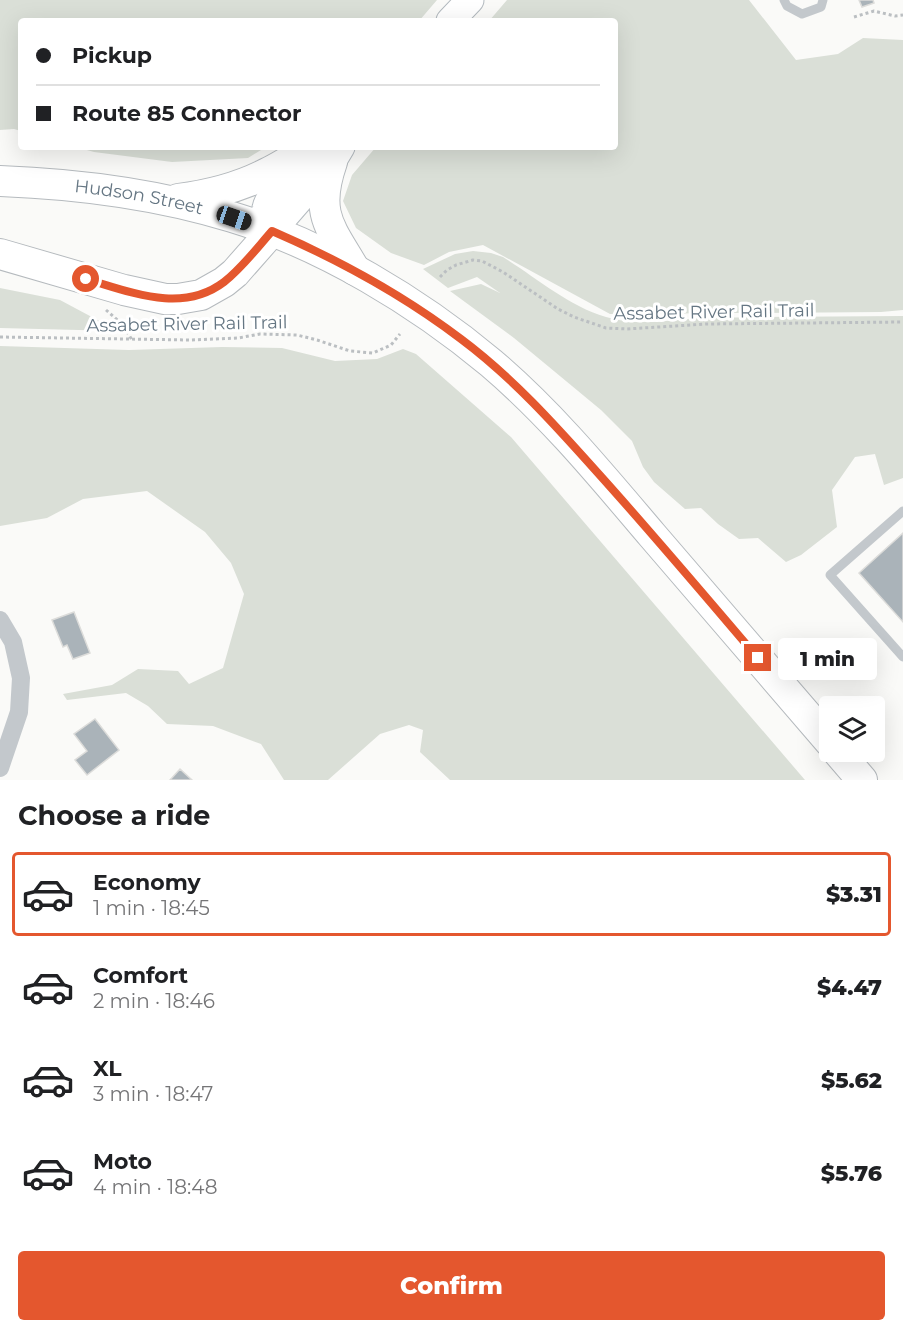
<!DOCTYPE html>
<meta charset="utf-8">
<style>
:root{--surface:#fff;--page:#f6f6f6;--text:#202124;--muted:#757577;--line:#e0e0e0;--accent:#e4572e}
body{margin:0;font-family:Montserrat,sans-serif;background:var(--page);color:var(--text);height:100vh;display:flex;flex-direction:column;font-size:22px;white-space:nowrap}
*{box-sizing:border-box;margin:0}
p{font-size:20px;color:var(--muted)}
.icon{flex:none;width:33px;height:33px;fill:none;stroke:currentColor;stroke-width:2;stroke-linecap:round;stroke-linejoin:round}
.map{position:relative;height:780px;overflow:hidden}
.sheet{display:flex;flex-direction:column;background:var(--surface);flex:1}
.sheet>*{flex:none}
.guide{position:absolute;left:18px;top:18px;width:600px;height:132px;border-radius:6px;box-shadow:0 6px 24px #0002;display:grid;align-content:center;height:132px;padding:0 18px;background:var(--surface)}
.controls{position:absolute;left:819px;top:696px;display:grid;gap:12px}
.controls a{display:grid;place-items:center;width:66px;height:66px;border-radius:6px;background:var(--surface);box-shadow:0 6px 24px #0002;font-size:30px}
.end{position:absolute;width:27px;height:27px;margin:-14px;border:8px solid #e4572e;background:#fff;box-shadow:0 0 0 3px #fff}
.from{border-radius:50%}
.bubble{position:absolute;height:42px;border-radius:6px;background:var(--surface);box-shadow:0 6px 24px #0002;font-size:20px;font-weight:800;line-height:42px;text-align:center}
.car{position:absolute;width:18px;height:36px;margin:-18px -9px;border-radius:8px;box-shadow:0 0 4px 2px #0007;background:linear-gradient(#222 24%,#8ab4d8 0 40%,#222 0 76%,#8ab4d8 0 86%,#222 0)}
.guide b{display:flex;align-items:center;gap:21px;height:57px;font-size:22px}
.guide b+b{border-top:2px solid var(--line)}
.guide i{width:15px;height:15px;background:var(--text)}
ul{padding:0;list-style:none}
li{display:flex;align-items:center;gap:18px;height:84px;margin:0 12px 9px;padding:0 6px;border:3px solid transparent;border-radius:6px}
li div{flex:1}
li b{display:block;font-size:22px}
li em{font-style:normal;font-weight:800}
li.current{border-color:var(--accent)}
li>.icon{width:54px;height:54px;stroke-width:1.5}
h2{padding:0 18px;font-size:27px;line-height:72px}
.cta{display:flex;gap:12px;margin-top:auto;padding:12px 18px}
.cta a{flex:1;height:69px;border-radius:6px;background:var(--accent);color:#fff;font-size:24px;font-weight:800;line-height:69px;text-align:center}
.map>svg:first-child{display:block}
.green{fill:#dadfd7}
.building{fill:#aab3b9;stroke:#dcdcda;stroke-width:1.5}
.lines{fill:none;stroke-linecap:round;stroke-linejoin:round}
.secondary-casing{stroke:#b3babf;stroke-width:29}
.primary-casing{stroke:#b5babe;stroke-width:32}
.path{stroke:#bbbfc2;stroke-width:3;stroke-dasharray:3 3;stroke-linecap:butt}
.lane{stroke:#c3c8cc;stroke-width:9}
.street{stroke:#c3c8cc;stroke-width:18}
.secondary{stroke:#fff;stroke-width:27}
.primary{stroke:#fff;stroke-width:30}
.route{stroke:#e4572e;stroke-width:8}
.labels{text-anchor:middle;dominant-baseline:central;stroke-width:6;stroke-linejoin:round;paint-order:stroke}
.street-label{font-size:18px;fill:#657683;stroke:#fff}
</style>
<div class="map">
<svg width="903" height="780" viewBox="0 0 903 780">
<rect width="100%" height="100%" fill="#fafaf8"/>
<path class="green" d="M0,0h437l-18,21h-398v110l-7,-2 -14,1z
M507,0h242l47,60 42,-6 25,-16 40,2v270l-22,2 -271,2 -127,-69 -34,7 -25,13 -33,-12 -35,-25 -13,-27 9,-26 24,-28h239v-126h-126z
M76,147h190l-18,11 -76,4 -78,-10z
M473,251l18,2 12,4c34,21 64,48 103,60 32,10 67,2 100,1 66,-2 131,-1 197,-2v162l-19,7 -9,-31 -20,3 -23,33 5,37 -36,28 -15,7 -28,-24 -19,1 -21,-15 -17,-16 -16,1 -31,-27 -11,-15 -11,-26 -31,-31 -87,-72 -64,-47 31,-7 19,9 -23,-16 -29,11 -25,-19 32,-15z
M0,288l60,12 58,31 -118,-3z
M0,346l129,4 93,-3 60,1 53,13 42,-2 26,-10 13,5 95,83 294,343h-355l-30,-28 3,-22 -14,-5 -29,9 -52,46h-44l-23,-36 -48,-18 -46,-2 -19,-18 -22,-13 -59,7 -4,-6 49,-9 26,-16 40,2 11,13 34,-16 21,-74 -13,-31 -26,-31 -58,-41 -64,8 -36,19 -47,8z"/>
<path class="building" d="M859,0h14l1,3 -12,4z
M903,533v89l-44,-49z
M74,612l16,41 -17,6 -6,-14 -4,2 -11,-27z
M95,719l24,31 -32,25 -12,-15 12,-9 -13,-17z
M180,769l12,11h-22z"/>
<g class="lines">
<g class="secondary-casing">
<path id="secondary" d="M450,21l20,-21
M309,155c-10,11 -41,39 -43,53 -2,9 2,15 6,23l60,-69 9,-15"/>
</g>
<g class="primary-casing">
<g id="primary">
<path d="M332,162c-18,52 -2,65 23,108"/>
<path id="s1" d="M0,181c79,3 157,13 232,36 92,28 186,85 259,146 60,51 110,112 161,172 59,69 118,138 178,207"/>
<path d="M178,199c31,-4 62,-12 89,-26 15,-7 30,-17 44,-26"/>
<path d="M0,254l124,36 41,9h13l23,-4 23,-13 11,-9 37,-42"/>
<path d="M838,752l24,28"/>
</g>
</g>
<path class="path" d="M854,17l20,-6 21,5 8,-1
M440,277l7,-7 9,-5 17,-5 9,1 21,11 55,37 16,8 32,11 21,1 79,-5 197,-2
M106,310l17,15 9,15
M0,337l189,3 49,-2 22,-4 37,1 20,5 33,11 23,2 18,-8 9,-11"/>
<path class="lane" d="M784,0l3,6 15,8 19,-7 2,-7
M903,511l-73,64 73,82"/>
<path class="street" d="M0,620l13,22 8,36 -2,34 -19,56"/>
<use href="#secondary" class="secondary"/>
<use href="#primary" class="primary"/>
</g>
<g class="lines">
<path class="route" d="M86,279c45,13 96,35 138,3 18,-14 33,-34 48,-51 67,29 131,64 189,108 51,38 94,86 136,133 55,61 108,124 161,186"/>
</g>
<g class="labels">
<g class="street-label">
<text stroke="none"><textPath href="#s1" startOffset="140">Hudson Street</textPath></text>
<text transform="translate(714 312) rotate(-1)">Assabet River Rail Trail</text>
<text transform="translate(187 324) rotate(-1)">Assabet River Rail Trail</text>
</g>
</g>
</svg>
<div class="controls">
<a><svg class="icon" aria-label="layers" viewBox="0 0 24 24"><path d="M12 4l9 5-9 5-9-5zM3 14l9 5 9-5"/></svg></a>
</div>
<i class="end from" style="left:86px;top:279px"></i>
<i class="end" style="left:758px;top:658px"></i>
<div class="bubble" style="left:778px;top:638px;width:99px">1 min</div>
<i class="car" style="left:234px;top:218px;rotate:109deg"></i>
<div class="guide">
<b><i class="from"></i>Pickup</b>
<b><i></i>Route 85 Connector</b>
</div>
</div>
<section class="sheet">
<h2>Choose a ride</h2>
<ul>
<li class="current"><svg class="icon" aria-label="car" viewBox="0 0 24 24"><path d="M5 17H2v-5l4-1 3-4h7l3 4 3 1v5h-3M9 17h6M6 11h13"/><circle cx="7" cy="17" r="2"/><circle cx="17" cy="17" r="2"/></svg><div><b>Economy</b><p>1 min · 18:45</p></div><em>$3.31</em></li>
<li><svg class="icon" aria-label="car" viewBox="0 0 24 24"><path d="M5 17H2v-5l4-1 3-4h7l3 4 3 1v5h-3M9 17h6M6 11h13"/><circle cx="7" cy="17" r="2"/><circle cx="17" cy="17" r="2"/></svg><div><b>Comfort</b><p>2 min · 18:46</p></div><em>$4.47</em></li>
<li><svg class="icon" aria-label="car" viewBox="0 0 24 24"><path d="M5 17H2v-5l4-1 3-4h7l3 4 3 1v5h-3M9 17h6M6 11h13"/><circle cx="7" cy="17" r="2"/><circle cx="17" cy="17" r="2"/></svg><div><b>XL</b><p>3 min · 18:47</p></div><em>$5.62</em></li>
<li><svg class="icon" aria-label="car" viewBox="0 0 24 24"><path d="M5 17H2v-5l4-1 3-4h7l3 4 3 1v5h-3M9 17h6M6 11h13"/><circle cx="7" cy="17" r="2"/><circle cx="17" cy="17" r="2"/></svg><div><b>Moto</b><p>4 min · 18:48</p></div><em>$5.76</em></li>
</ul>
<div class="cta"><a>Confirm</a></div>
</section>
